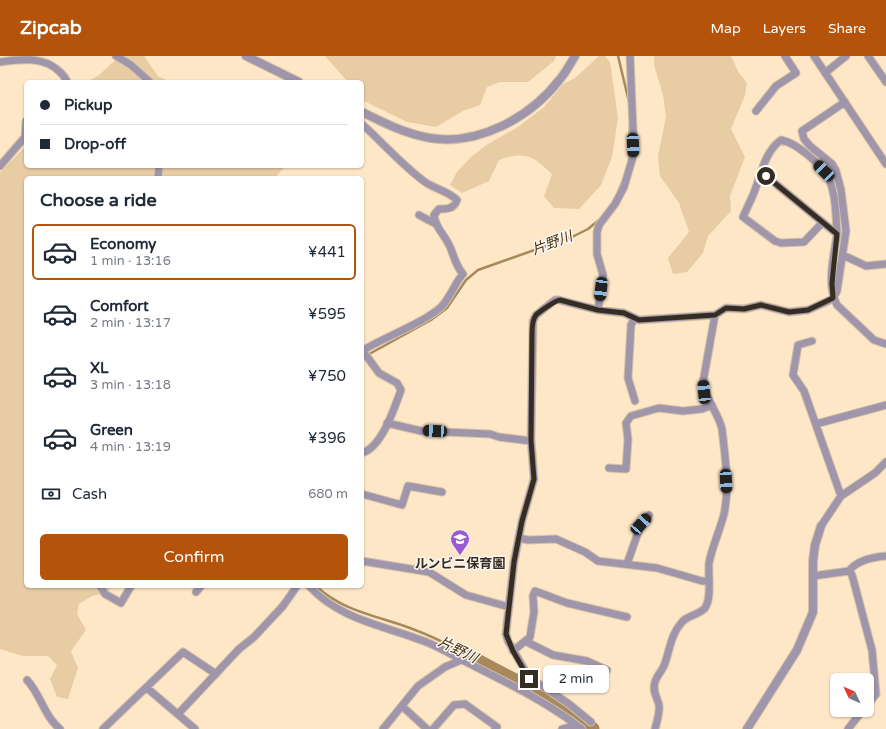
<!DOCTYPE html>
<meta charset="utf-8">
<style>
:root{--surface:#fff;--page:#f6f6f7;--text:#1f2937;--muted:#747a83;--line:#e0e1e3;--accent:#b45309}
body{margin:0;font-family:"Varela Round","Noto Sans JP",sans-serif;background:var(--page);color:var(--text);height:100vh;display:flex;flex-direction:column;font-size:15px;white-space:nowrap}
*{box-sizing:border-box;margin:0}
p{font-size:13px;color:var(--muted)}
.icon{flex:none;width:22px;height:22px;fill:none;stroke:currentColor;stroke-width:2;stroke-linecap:round;stroke-linejoin:round}
.map{position:relative;flex:1;overflow:hidden}
.details{position:absolute;left:24px;top:120px;width:340px;height:412px;display:flex;flex-direction:column;background:var(--surface);border-radius:6px;box-shadow:0 1px 3px #0004}
.details>*{flex:none}
.banner{position:absolute;left:24px;top:24px;width:340px;height:88px;border-radius:6px;box-shadow:0 1px 3px #0004;display:grid;align-content:center;height:88px;padding:0 16px;background:var(--surface)}
.needle{width:26px;rotate:314deg}
.buttons{position:absolute;left:830px;top:617px;display:grid;gap:8px}
.buttons a{display:grid;place-items:center;width:44px;height:44px;border-radius:6px;background:var(--surface);box-shadow:0 1px 3px #0004;font-size:20px}
.end{position:absolute;width:18px;height:18px;margin:-9px;border:5px solid #352d21;background:#fff;box-shadow:0 0 0 2px #fff}
.from{border-radius:50%}
.bubble{position:absolute;height:28px;border-radius:6px;background:var(--surface);box-shadow:0 1px 3px #0004;font-size:13px;font-weight:600;line-height:28px;text-align:center}
.car{position:absolute;width:12px;height:24px;margin:-12px -6px;border-radius:5px;box-shadow:0 0 3px 1px #0007;background:linear-gradient(#222 24%,#8ab4d8 0 40%,#222 0 76%,#8ab4d8 0 86%,#222 0)}
.banner b{display:flex;align-items:center;gap:14px;height:38px;font-size:15px}
.banner b+b{border-top:1px solid var(--line)}
.banner i{width:10px;height:10px;background:var(--text)}
ul{padding:0;list-style:none}
li{display:flex;align-items:center;gap:12px;height:56px;margin:0 8px 6px;padding:0 8px;border:2px solid transparent;border-radius:6px}
li div{flex:1}
li b{display:block;font-size:15px}
li em{font-style:normal;font-weight:600}
li.selected{border-color:var(--accent)}
li>.icon{width:36px;height:36px;stroke-width:1.5}
h2{padding:0 16px;font-size:18px;line-height:48px}
.pay{display:flex;align-items:center;gap:10px;height:44px;padding:0 16px;font-size:15px}
.pay p{margin-inline-start:auto}
.cta{display:flex;gap:8px;margin-top:auto;padding:8px 16px}
.cta a{flex:1;height:46px;border-radius:6px;background:var(--accent);color:#fff;font-size:16px;font-weight:600;line-height:46px;text-align:center}
header{display:flex;align-items:center;gap:24px;box-sizing:border-box;height:56px;padding:0 20px;background:var(--accent);color:#fff}
header strong{font-size:19px}
nav{display:flex;gap:22px;margin-inline-start:auto;font-size:14px}
.map>svg:first-child{display:block}
.green{fill:#e7cca4}
.lines{fill:none;stroke-linecap:round;stroke-linejoin:round}
.stream{stroke:#a7895c;stroke-width:2.5}
.river{stroke:#a7895c;stroke-width:15}
.minor-casing{stroke:#d6c2a6;stroke-width:9}
.tertiary-casing{stroke:#d6c2a6;stroke-width:10}
.minor{stroke:#a096ab;stroke-width:7}
.tertiary{stroke:#a096ab;stroke-width:8}
.route{stroke:#352d21;stroke-width:5}
.labels{text-anchor:middle;dominant-baseline:central;stroke-width:3;stroke-linejoin:round;paint-order:stroke}
.poi-label{font-size:13px;font-weight:bold;fill:#352d21;stroke:#fcf7f1}
.water-label{font-size:14px;font-style:italic;fill:#452f09;stroke:#fcf7f1}
</style>
<header>
<strong>Zipcab</strong>
<nav><a>Map</a><a>Layers</a><a>Share</a></nav>
</header>
<div class="map">
<svg width="886" height="673" viewBox="0 0 886 673">
<rect width="100%" height="100%" fill="#fee7c7"/>
<path class="green" d="M120,0h24l14,20 12,6h-83l12,-7z
M325,0h231l-2,5 -26,21h-28l-13,5 -7,18 -17,6 -27,16 -29,-5 -45,-22v-18h-14z
M599,0h6l5,6 8,56 -6,39 -11,28 -22,24 -25,-1 -10,-12 8,-22c-20,-19 -26,-23 -53,-14l-10,21 -27,12 -12,-8 7,-13 15,-16 16,-12 30,-17 26,-20 19,-23 12,-6z
M654,0h77l8,17 8,10 -2,12 -14,34 14,28 -15,39 1,15 -23,25 -5,17 -16,19 -14,2 -5,-16 21,-26 -10,-29 -19,-27 -2,-20 8,-39 -3,-22 -9,-30z
M26,90v20h259l-10,12h-249v408h86l-5,7 -15,3 -13,8 -2,10 9,16 -15,21 7,17 -10,31 -11,-2 -7,-18 7,-14 -9,-9h-25l-23,-7v-477z"/>
<g class="lines">
<path class="stream" d="M618,0l11,46
M629,102l1,-31
M618,136l5,-12
M362,302l69,-38 16,-12 19,-28 12,-10 96,-34 14,-7 12,-10
M316,530c26,25 62,30 94,42 19,7 36,15 53,25"/>
<path class="river" d="M463,597c45,27 87,41 129,76"/>
<g class="minor-casing">
<path id="minor" d="M116,0l15,9 19,17
M814,0l72,108
M868,0l18,26
M0,6c20,-3 44,-6 60,10 3,3 6,6 7,10
M825,17l21,-17
M756,55l20,-25 20,-13 -11,-17
M362,68c21,19 40,41 63,58 10,7 23,9 32,18 -3,9 -10,9 -18,9l-5,6c1,12 9,18 14,28 6,10 6,21 15,31 -9,10 -12,23 -22,33 -19,17 -57,30 -79,44
M0,110l25,-29 1,-16
M760,118l6,2 71,58c-3,23 -11,50 0,71l37,35 12,4
M158,122l1,-12
M419,159l15,8
M822,167l-18,19 -23,1 -6,-2 -32,-24c3,-7 7,-15 10,-22 8,-19 11,-43 28,-55 10,2 18,8 27,15 5,5 11,9 16,15 12,16 12,45 13,64
M843,199l23,11 20,-2
M598,254l5,-35 -6,-21v-22l2,-7 16,-21 9,-17 10,-34 -4,-97
M715,259l11,-7 18,1 17,-4 28,7 19,-2 20,-9 5,-3 4,-7 9,-60 -5,-41 -5,-19 -4,-7 -22,-18 -6,-7 -2,-8 43,-29
M634,263l-3,6 -3,53 7,23
M812,285l-14,4 -5,30 11,16 37,105
M387,367l34,8 69,3 9,3 32,4
M816,368l70,-19
M362,397c20,-6 32,-44 39,-63l-4,-7 -18,-10 -16,-22
M609,412l17,1 2,-30 -2,-16 5,-7 28,-8 24,3 19,-2 10,-4
M362,438l40,11 6,-19 34,6
M821,470l20,-30 34,-23 11,-11
M519,482l9,2 28,-1 29,13 13,9 59,7 45,13h6
M362,505l67,11 37,23 43,12
M627,508l14,-40 8,-9
M849,515c8,-11 25,-14 37,-15
M813,520l36,-5 3,4 20,75 4,44 -9,12
M100,530l5,8 16,9 10,-17
M309,530c33,36 80,40 122,58 15,7 29,15 43,22 38,19 74,37 108,63
M196,536l5,-6
M527,586l26,13 34,6 20,9
M513,595l17,-14 4,-25 -1,-16 2,-5 32,12 60,14
M529,623h3l37,25 22,18
M27,624c14,15 17,36 33,49
M147,632l48,41
M527,636l2,-10 -2,-8 -19,-33 -2,-7 1,-11 7,-61 8,-41 12,-42 -3,-40 2,-118 3,-6 19,-15h4l39,10 26,3 15,7 76,-5 -12,67c2,17 15,30 19,47 3,28 8,58 2,85 -4,16 -12,33 -15,49 -1,13 3,35 -4,45 -6,7 -17,7 -23,14 -11,12 -12,27 -17,41 -2,7 -8,12 -10,19 -3,9 2,15 4,23 1,8 -2,16 -4,24
M402,650l25,23
M178,658l61,-65 15,-12 29,-31 14,-20
M103,673l80,-77 33,22
M383,673l35,-43 27,-19 16,-7
M433,673l21,-24 11,-1 32,23 -2,2
M562,673l7,-2 3,2
M848,673l15,-19"/>
</g>
<g class="tertiary-casing">
<path id="tertiary" d="M246,0l53,26
M362,56c22,11 44,22 68,26 49,8 101,-21 130,-59 6,-7 10,-15 15,-23
M747,673l50,-79 16,-38v-51l2,-16 6,-19"/>
</g>
<use href="#minor" class="minor"/>
<use href="#tertiary" class="tertiary"/>
</g>
<g class="lines">
<path class="route" d="M529,623l-16,-28 -7,-17 8,-72 8,-41 12,-42 -3,-38 1,-107c0,-6 0,-14 4,-19 3,-3 20,-15 24,-15l38,10 26,3 15,7 76,-5 11,-7 18,1 17,-4 28,7 19,-2 25,-12 -1,-15 5,-49 -71,-58"/>
</g>
<defs>
<g id="school-pin" transform="scale(1)"><path d="M0 17L-7.5 6A9.5 9.5 0 1 1 7.5 6Z" fill="#9a5bd2" stroke="#fcf7f1"/><path d="M0-5L7-2L0 1L-7-2ZM-4 1L0 2.5L4 1V4Q0 6-4 4Z" fill="#fff"/></g>
</defs>
<g fill-rule="evenodd">
<use href="#school-pin" x="460" y="483"/>
</g>
<g class="labels">
<g class="poi-label">
<text x="460" y="508">ルンビニ保育園</text>
</g>
<g class="water-label">
<text transform="translate(552 187) rotate(-21)">片野川</text>
<text transform="translate(458 594) rotate(26)">片野川</text>
</g>
</g>
</svg>
<div class="buttons">
<a><svg class="needle" viewBox="-14 -14 28 28"><path d="M0-13l5 13h-10z" fill="#e53935"/><path d="M0 13l5-13h-10z" fill="#747a83"/></svg></a>
</div>
<i class="end from" style="left:766px;top:120px"></i>
<i class="end" style="left:529px;top:623px"></i>
<div class="bubble" style="left:543px;top:609px;width:66px">2 min</div>
<i class="car" style="left:633px;top:89px;rotate:178deg"></i>
<i class="car" style="left:824px;top:115px;rotate:315deg"></i>
<i class="car" style="left:601px;top:233px;rotate:187deg"></i>
<i class="car" style="left:704px;top:336px;rotate:355deg"></i>
<i class="car" style="left:435px;top:375px;rotate:273deg"></i>
<i class="car" style="left:726px;top:425px;rotate:177deg"></i>
<i class="car" style="left:641px;top:468px;rotate:42deg"></i>
<div class="banner">
<b><i class="from"></i>Pickup</b>
<b><i></i>Drop-off</b>
</div>
<section class="details">
<h2>Choose a ride</h2>
<ul>
<li class="selected"><svg class="icon" aria-label="car" viewBox="0 0 24 24"><path d="M5 17H2v-5l4-1 3-4h7l3 4 3 1v5h-3M9 17h6M6 11h13"/><circle cx="7" cy="17" r="2"/><circle cx="17" cy="17" r="2"/></svg><div><b>Economy</b><p>1 min · 13:16</p></div><em>¥441</em></li>
<li><svg class="icon" aria-label="car" viewBox="0 0 24 24"><path d="M5 17H2v-5l4-1 3-4h7l3 4 3 1v5h-3M9 17h6M6 11h13"/><circle cx="7" cy="17" r="2"/><circle cx="17" cy="17" r="2"/></svg><div><b>Comfort</b><p>2 min · 13:17</p></div><em>¥595</em></li>
<li><svg class="icon" aria-label="car" viewBox="0 0 24 24"><path d="M5 17H2v-5l4-1 3-4h7l3 4 3 1v5h-3M9 17h6M6 11h13"/><circle cx="7" cy="17" r="2"/><circle cx="17" cy="17" r="2"/></svg><div><b>XL</b><p>3 min · 13:18</p></div><em>¥750</em></li>
<li><svg class="icon" aria-label="car" viewBox="0 0 24 24"><path d="M5 17H2v-5l4-1 3-4h7l3 4 3 1v5h-3M9 17h6M6 11h13"/><circle cx="7" cy="17" r="2"/><circle cx="17" cy="17" r="2"/></svg><div><b>Green</b><p>4 min · 13:19</p></div><em>¥396</em></li>
</ul>
<div class="pay"><svg class="icon" aria-label="cash" viewBox="0 0 24 24"><path d="M3 7h18v10H3z"/><circle cx="12" cy="12" r="2"/></svg>Cash<p>680 m</p></div>
<div class="cta"><a>Confirm</a></div>
</section>
</div>
